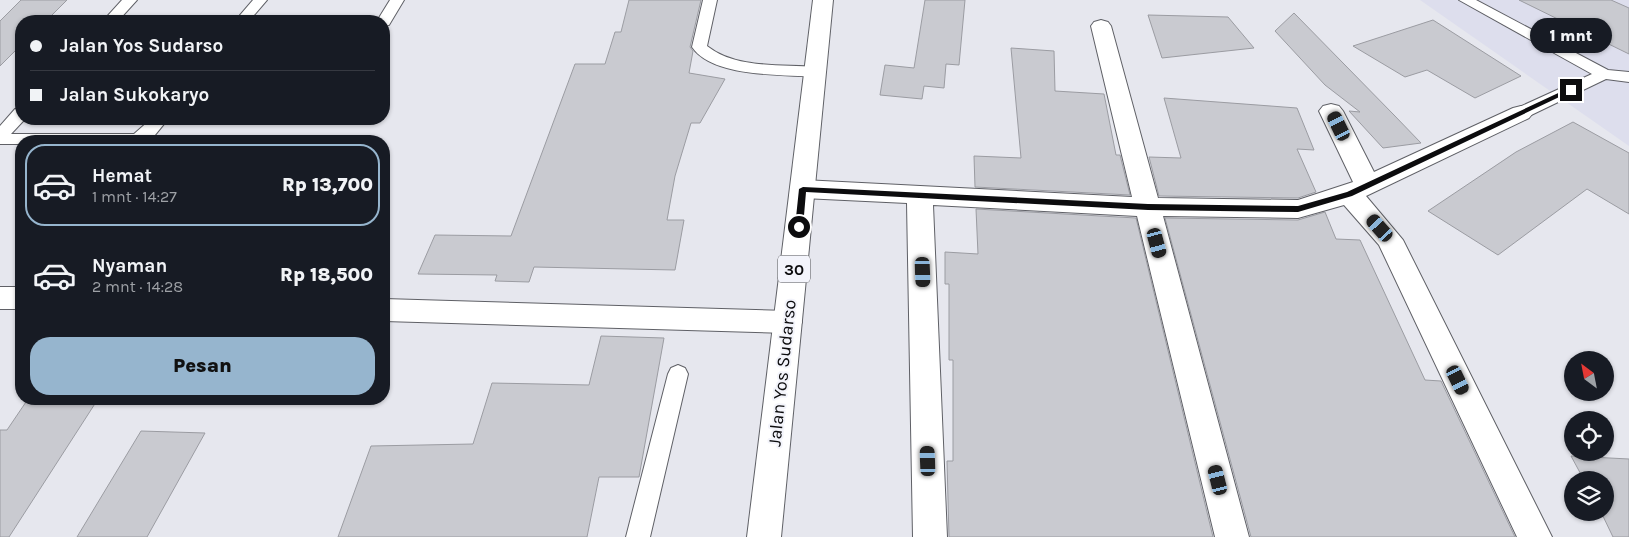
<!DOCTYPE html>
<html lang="id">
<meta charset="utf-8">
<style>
:root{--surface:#171b24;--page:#20242c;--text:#f1f3f6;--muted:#9ea1a6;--line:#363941;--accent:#96b5ce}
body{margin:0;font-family:Karla,sans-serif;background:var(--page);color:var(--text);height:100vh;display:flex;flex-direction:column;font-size:19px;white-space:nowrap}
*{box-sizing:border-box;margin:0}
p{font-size:16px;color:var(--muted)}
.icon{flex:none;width:28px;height:28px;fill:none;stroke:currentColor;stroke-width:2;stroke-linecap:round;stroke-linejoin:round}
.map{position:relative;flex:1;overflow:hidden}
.side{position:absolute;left:15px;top:135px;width:375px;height:270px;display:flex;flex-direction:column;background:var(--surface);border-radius:20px;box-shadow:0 1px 4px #0004}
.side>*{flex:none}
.banner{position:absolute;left:15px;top:15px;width:375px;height:110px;border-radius:20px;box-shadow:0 1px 4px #0004;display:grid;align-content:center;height:110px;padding:0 15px;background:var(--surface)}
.needle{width:32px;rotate:328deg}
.buttons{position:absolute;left:1564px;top:351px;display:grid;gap:10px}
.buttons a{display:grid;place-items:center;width:50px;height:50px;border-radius:50%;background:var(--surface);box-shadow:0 1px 4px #0004;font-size:25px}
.end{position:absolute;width:22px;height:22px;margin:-11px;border:6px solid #0c0c0e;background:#fff;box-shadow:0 0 0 2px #fff}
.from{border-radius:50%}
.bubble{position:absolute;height:35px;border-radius:18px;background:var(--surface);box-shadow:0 1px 4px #0004;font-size:16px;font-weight:800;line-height:35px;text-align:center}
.car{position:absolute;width:15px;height:30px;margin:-15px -8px;border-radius:6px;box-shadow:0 0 4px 1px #0007;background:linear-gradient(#222 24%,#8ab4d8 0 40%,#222 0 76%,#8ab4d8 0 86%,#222 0)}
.banner b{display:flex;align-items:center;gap:18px;height:48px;font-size:19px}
.banner b+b{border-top:1px solid var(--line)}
.banner i{width:12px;height:12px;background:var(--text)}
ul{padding:9px 0 0;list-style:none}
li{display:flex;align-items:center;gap:15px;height:82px;margin:0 10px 8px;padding:0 5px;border:2px solid transparent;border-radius:20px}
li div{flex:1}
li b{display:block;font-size:19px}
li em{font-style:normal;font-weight:800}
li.current{border-color:var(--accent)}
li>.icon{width:45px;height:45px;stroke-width:1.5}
.action{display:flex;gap:10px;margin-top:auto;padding:10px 15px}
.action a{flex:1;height:58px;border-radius:20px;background:var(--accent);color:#111;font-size:20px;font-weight:800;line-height:58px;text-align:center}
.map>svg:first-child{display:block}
.built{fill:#dddeed}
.building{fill:#c9cad0;stroke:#9b9ca2}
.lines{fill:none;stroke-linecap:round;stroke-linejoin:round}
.lane-casing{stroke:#5f6066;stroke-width:2}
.street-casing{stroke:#5f6066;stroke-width:2}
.highway-casing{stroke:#5f6066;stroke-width:2}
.lane{fill:#fff;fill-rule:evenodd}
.street{fill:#fff;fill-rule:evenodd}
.highway{fill:#fff;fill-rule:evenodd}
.route{fill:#0c0c0e}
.labels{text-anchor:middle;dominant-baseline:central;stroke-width:4;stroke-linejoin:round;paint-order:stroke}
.shield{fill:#f3f4fb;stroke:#515255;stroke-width:1}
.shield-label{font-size:16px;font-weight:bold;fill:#0c0c0e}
.street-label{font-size:18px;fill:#0c0c0e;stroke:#f3f4fb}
</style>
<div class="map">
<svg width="1629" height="537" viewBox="0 0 1629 537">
<rect width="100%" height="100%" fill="#e6e7ee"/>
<path class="built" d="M1420,0h209v146z"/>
<path class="building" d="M21,0h46l-21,21h-25v24l-21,21v-45z
M629,0h72l-11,47 3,4 -4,22 36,6 -25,44h-9l-16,53 -8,44h17l-9,50 -141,-3 -5,15 -34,-1 2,-6 -79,-1 17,-39 76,1 64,-172h30l10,-32h6z
M925,0h40l-6,65 -13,-1 -2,24 -20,-2 -2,13 -42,-4 5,-30 29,3z
M1519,0h92l18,8v46z
M1294,13l100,102 27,28 -38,5 -34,-37 11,1 -35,-27 -50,-54z
M1148,15l80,2 26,31 -92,10z
M1433,20l88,56 -46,22 -48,-28 -22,7 -52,-31z
M1011,48l43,3 1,40 49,3 12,61h4l10,40 -155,-8 -1,-31 47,2z
M1164,98l133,10 17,42 -17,-1 19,43 -18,6 -139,-2 -10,-39 32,1z
M1573,122l56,31v61l-42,-25 -89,66 -70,-44 88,-59z
M976,209l160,9 77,319h-264l-2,-76h6v-101h-4v-76h-4v-32l33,2z
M1325,212l11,27 24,1 65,140 16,1 74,156h-264l-86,-319 133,2z
M601,336l63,2 -25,139h-40l-12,60h-249l33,-91 102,-2 19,-61 97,2z
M28,399h70l-89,138h-9v-107h7z
M141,431l64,2 -58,104h-70z
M1571,456l58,3v78h-16l-12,-25h4v-32h-21z"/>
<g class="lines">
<g class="lane-casing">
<path id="lane" d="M122,0h15l-19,21h-15z
M253,0h14l-18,21h-14z
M390,0h14l-15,25 -5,1v-5h-7z
M703,0h14l-10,46c29,23 73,18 109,21l8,5 -8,5c-34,-3 -103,1 -124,-30z
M1459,0h17l132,70 21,2v10l-23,-3 -79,38h-12l-2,-4 2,-4 77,-35z
M21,108v11h4l-14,15h123l17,-15h17l-13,16 -10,6h-124v3h-21v-18l15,-17z
M678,365l7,3 3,6 -38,163h-24l42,-163 3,-6z"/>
</g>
<g class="street-casing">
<path id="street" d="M1101,20l7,2 3,4 47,172 140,2 55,-18 -34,-71 4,-5 8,-2 8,2 4,5 31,61 139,-64 8,-2 8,2 4,5 -4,5 -163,78 37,44 149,297h-35l-138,-292 -35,-40 -46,13 -135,-2 86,321h-34l-78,-321 -204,-11 14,332h-34l-6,-334 -104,-5 -9,-3 -4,-6 4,-6 9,-3 329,17 -41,-171 3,-4z
M0,287h21v22h-21z
M384,299l404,12 10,3 4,8 -4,8 -10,3 -404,-12z"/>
</g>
<g class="highway-casing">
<path id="highway" d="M813,0h20l-52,537h-34z"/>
</g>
<use href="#lane" class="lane"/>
<use href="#street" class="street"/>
<use href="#highway" class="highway"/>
</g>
<path class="route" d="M1569,88l5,2 -222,106 -54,16 -150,-2 -342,-18 -3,35 -4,3 -4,-3 4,-38 4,-2 345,17 150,2 49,-14z"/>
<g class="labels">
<rect class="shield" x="778" y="255.5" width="32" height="27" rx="4"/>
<g class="shield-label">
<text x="794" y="269">30</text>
</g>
<g class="street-label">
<text transform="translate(782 373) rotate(-84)">Jalan Yos Sudarso</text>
</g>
</g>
</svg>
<div class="buttons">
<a><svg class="needle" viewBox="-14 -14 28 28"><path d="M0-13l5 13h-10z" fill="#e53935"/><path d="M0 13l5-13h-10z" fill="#9ea1a6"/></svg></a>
<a><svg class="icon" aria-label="locate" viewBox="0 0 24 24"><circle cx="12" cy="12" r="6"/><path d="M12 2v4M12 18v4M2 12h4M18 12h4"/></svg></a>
<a><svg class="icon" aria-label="layers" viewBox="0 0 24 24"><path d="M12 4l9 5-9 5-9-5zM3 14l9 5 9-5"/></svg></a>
</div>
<i class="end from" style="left:799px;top:227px"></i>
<i class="end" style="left:1571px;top:90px"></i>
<div class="bubble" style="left:1530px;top:18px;width:82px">1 mnt</div>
<i class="car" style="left:1339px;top:126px;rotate:334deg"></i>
<i class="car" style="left:1380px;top:228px;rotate:318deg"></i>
<i class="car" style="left:1157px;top:243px;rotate:165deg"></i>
<i class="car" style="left:923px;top:272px;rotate:178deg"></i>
<i class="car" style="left:1458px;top:380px;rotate:154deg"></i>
<i class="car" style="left:928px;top:461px;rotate:358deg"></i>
<i class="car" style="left:1218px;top:480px;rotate:346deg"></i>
<div class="banner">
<b><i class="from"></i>Jalan Yos Sudarso</b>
<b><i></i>Jalan Sukokaryo</b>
</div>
<section class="side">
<ul>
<li class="current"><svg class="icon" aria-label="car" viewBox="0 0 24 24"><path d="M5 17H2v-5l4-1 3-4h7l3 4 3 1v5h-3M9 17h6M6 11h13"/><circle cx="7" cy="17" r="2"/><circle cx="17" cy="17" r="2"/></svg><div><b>Hemat</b><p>1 mnt · 14:27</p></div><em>Rp 13,700</em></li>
<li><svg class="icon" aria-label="car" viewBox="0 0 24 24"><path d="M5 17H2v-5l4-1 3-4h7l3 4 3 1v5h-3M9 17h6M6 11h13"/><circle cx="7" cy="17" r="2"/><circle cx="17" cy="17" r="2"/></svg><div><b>Nyaman</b><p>2 mnt · 14:28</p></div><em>Rp 18,500</em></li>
</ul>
<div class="action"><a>Pesan</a></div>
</section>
</div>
